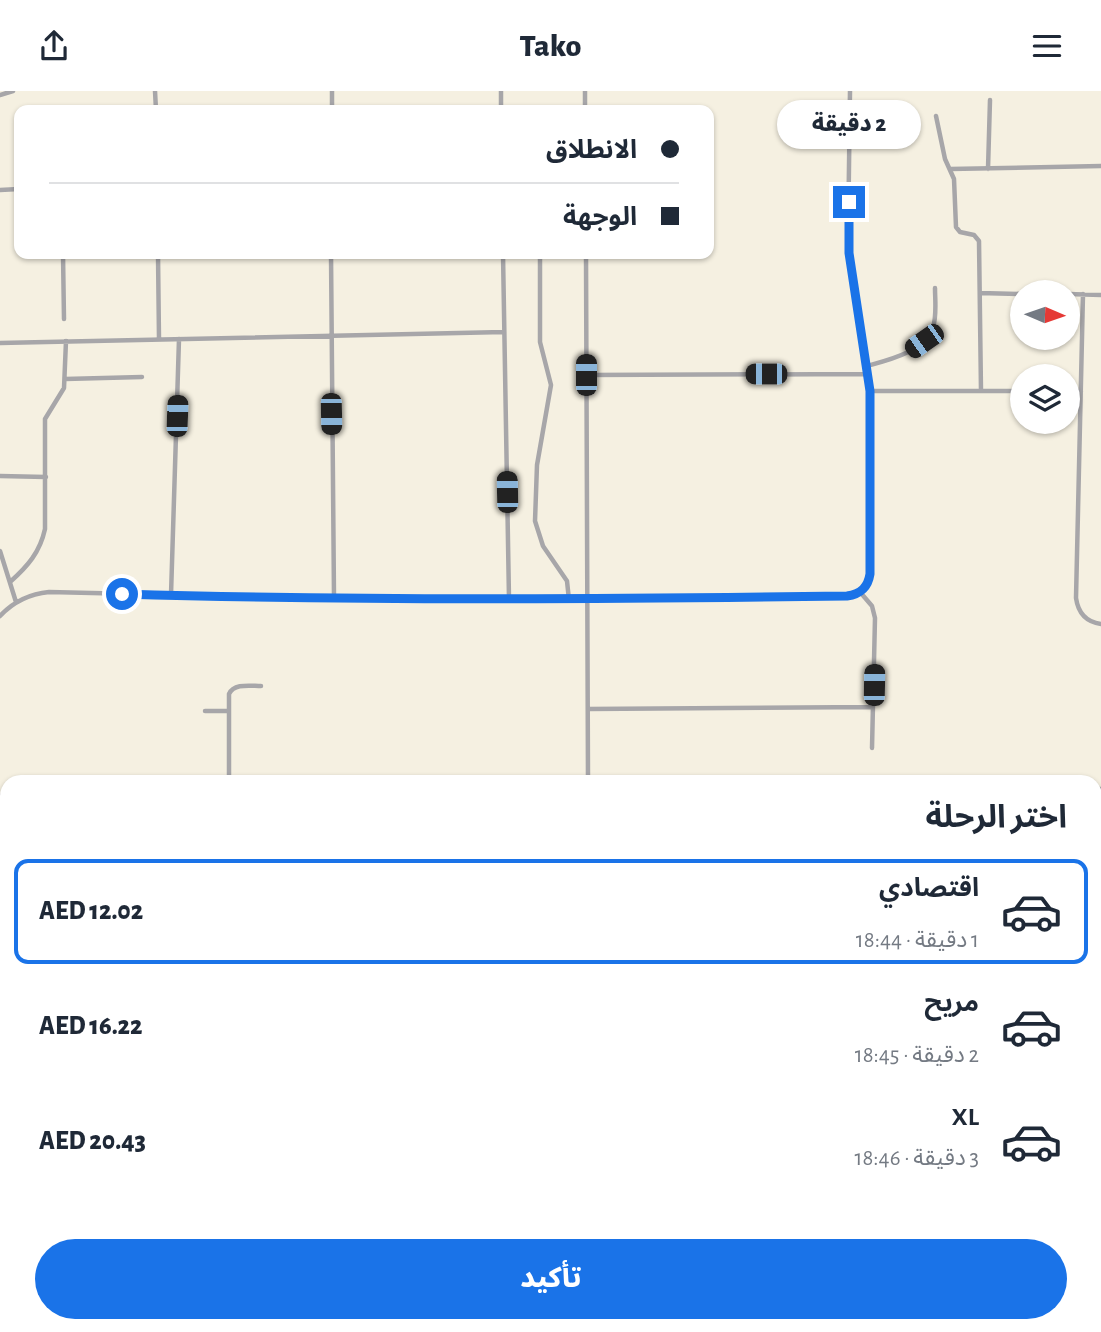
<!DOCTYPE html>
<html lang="ar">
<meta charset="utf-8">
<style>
:root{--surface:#fff;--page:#f6f6f7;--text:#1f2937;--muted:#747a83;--line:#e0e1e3;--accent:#1a73e8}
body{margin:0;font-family:"Alegreya Sans","Noto Sans Arabic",sans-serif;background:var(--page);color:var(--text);direction:rtl;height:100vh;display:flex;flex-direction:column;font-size:26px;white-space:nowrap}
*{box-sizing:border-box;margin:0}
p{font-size:23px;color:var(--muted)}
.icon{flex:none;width:38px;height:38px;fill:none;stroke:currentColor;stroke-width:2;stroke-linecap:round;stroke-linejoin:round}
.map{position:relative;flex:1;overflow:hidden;direction:ltr}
.panel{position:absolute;left:0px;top:684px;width:1102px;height:558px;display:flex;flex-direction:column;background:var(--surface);border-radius:21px 21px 0 0;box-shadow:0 2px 5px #0004;direction:rtl}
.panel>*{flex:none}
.banner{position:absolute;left:14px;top:14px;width:700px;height:154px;border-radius:14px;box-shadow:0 2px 5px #0004;direction:rtl;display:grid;align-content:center;height:154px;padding:0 35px;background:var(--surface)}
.needle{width:46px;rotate:92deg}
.tools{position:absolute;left:1010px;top:189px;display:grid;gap:14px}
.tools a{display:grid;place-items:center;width:70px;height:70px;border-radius:50%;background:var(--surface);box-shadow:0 2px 5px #0004;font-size:35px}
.end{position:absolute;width:32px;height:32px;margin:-16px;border:9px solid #1a73e8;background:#fff;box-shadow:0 0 0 4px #fff}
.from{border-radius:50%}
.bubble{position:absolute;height:49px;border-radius:24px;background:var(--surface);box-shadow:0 2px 5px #0004;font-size:23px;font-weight:800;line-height:49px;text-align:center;direction:rtl}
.car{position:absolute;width:21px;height:42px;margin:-21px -10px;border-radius:9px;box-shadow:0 0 5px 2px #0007;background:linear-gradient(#222 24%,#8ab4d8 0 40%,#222 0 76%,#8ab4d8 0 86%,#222 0)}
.banner b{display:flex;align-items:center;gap:24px;height:66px;font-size:26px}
.banner b+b{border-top:2px solid var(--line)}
.banner i{width:18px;height:18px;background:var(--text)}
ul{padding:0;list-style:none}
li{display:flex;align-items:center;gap:21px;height:105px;margin:0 14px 10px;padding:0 21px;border:4px solid transparent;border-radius:14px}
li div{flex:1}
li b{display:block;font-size:26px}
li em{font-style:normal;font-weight:800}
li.on{border-color:var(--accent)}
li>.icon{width:63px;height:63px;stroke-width:1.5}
h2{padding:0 35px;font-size:32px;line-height:84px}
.action{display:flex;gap:14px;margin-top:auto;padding:14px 35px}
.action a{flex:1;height:80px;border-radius:42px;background:var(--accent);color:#fff;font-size:28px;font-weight:800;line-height:80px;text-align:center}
header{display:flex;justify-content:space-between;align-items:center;height:91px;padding:0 35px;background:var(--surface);font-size:32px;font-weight:800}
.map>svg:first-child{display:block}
.built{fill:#f5f0e1;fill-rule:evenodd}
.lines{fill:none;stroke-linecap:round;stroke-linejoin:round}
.path{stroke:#a6a49e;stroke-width:2;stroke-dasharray:5 5;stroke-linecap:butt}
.lane{stroke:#a7a6a9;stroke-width:4.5}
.street{stroke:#a7a6a9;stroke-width:10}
.wall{fill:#c4b584}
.building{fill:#e4d399;stroke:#a0946b;stroke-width:2}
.route{stroke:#1a73e8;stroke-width:9}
</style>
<header><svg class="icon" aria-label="menu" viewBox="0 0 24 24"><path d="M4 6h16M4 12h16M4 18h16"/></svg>Tako<svg class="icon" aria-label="share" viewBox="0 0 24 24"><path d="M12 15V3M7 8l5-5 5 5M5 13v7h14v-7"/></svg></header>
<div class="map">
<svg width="1101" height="1241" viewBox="0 0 1101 1241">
<rect width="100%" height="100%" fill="#fcfaf2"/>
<path class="built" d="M0,0h1101v1241h-1101zM19,19h690v144h-690zM1022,201h46v46h-46zM1022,285h46v46h-46zM7,691h1089v545h-1089z"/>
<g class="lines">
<path class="path" d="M1096,1067h5"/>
<path class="lane" d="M155,0l1,19
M501,0v19
M585,0v19
M0,4l13,-4
M332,19v-19
M936,25l9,43 9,20 2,48 4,5 14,3 5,6 2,150
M950,78l151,-3
M988,78l2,-69
M0,99l19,-1
M63,163l1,65
M158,163l1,85
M331,163l3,343
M503,163l6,345
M540,163v88l11,43 -14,80 -2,56 8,25 24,35 2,19
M586,163l2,528
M980,202l42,1
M1068,203l33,1
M1083,203l-7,304c2,14 10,24 25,26
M0,252l504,-11
M867,275c22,-6 57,-14 66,-39 4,-11 2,-27 2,-39
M586,284l282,-1
M65,288l77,-2
M870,300h152
M1068,300h13
M0,385l46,1
M0,460l16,51
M10,491c18,-16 30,-30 35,-53v-110l19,-31 2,-47
M860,501l12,14 3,12 -3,130
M171,504l8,-256
M0,525c14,-15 29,-22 49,-24 266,7 532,8 798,4 14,-2 21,-9 23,-22v-183l-22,-150 2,-150
M588,618l285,-2
M205,620h24
M229,691v-88c5,-11 21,-8 32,-8
M1096,698h5
M0,705h7
M0,825h7
M1096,899h5
M1096,934h5
M0,970l7,1
M1096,1088h5
M1096,1117h5
M1096,1138h5
M1096,1170h5
M1096,1225h5
M685,1236v5
M990,1236v5"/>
<path class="street" d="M1096,1206h5
M0,1214h7
M593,1236v5"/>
</g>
<path class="wall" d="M0,1069h7v59h-7z"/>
<path class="building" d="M0,1069h7v38h-7z"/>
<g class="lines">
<path class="route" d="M122,503c242,7 484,5 725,2 14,-2 21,-9 23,-22v-183l-21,-138v-51"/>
</g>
</svg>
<div class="tools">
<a><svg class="needle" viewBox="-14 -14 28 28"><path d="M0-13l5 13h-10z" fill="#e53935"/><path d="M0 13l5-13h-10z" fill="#747a83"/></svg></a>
<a><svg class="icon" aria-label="layers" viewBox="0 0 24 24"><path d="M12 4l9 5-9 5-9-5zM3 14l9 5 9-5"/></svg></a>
</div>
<i class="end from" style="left:122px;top:503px"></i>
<i class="end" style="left:849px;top:111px"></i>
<div class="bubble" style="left:777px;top:9px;width:144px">2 دقيقة</div>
<i class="car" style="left:924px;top:250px;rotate:235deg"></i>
<i class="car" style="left:766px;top:283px;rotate:270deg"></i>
<i class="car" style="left:586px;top:284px;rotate:0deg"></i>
<i class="car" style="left:331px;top:323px;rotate:179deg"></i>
<i class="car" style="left:177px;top:325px;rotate:2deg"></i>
<i class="car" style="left:507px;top:401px;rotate:359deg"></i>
<i class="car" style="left:874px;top:594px;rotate:1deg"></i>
<div class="banner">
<b><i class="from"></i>الانطلاق</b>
<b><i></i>الوجهة</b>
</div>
<section class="panel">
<h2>اختر الرحلة</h2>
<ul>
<li class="on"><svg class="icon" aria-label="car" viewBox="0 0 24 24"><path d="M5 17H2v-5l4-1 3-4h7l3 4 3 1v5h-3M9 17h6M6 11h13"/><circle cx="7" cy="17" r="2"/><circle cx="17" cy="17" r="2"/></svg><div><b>اقتصادي</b><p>1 دقيقة · 18:44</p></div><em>AED 12.02</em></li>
<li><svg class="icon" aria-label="car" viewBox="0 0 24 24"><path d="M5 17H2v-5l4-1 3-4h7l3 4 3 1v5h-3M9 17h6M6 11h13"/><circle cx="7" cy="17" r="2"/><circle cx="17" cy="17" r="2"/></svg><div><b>مريح</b><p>2 دقيقة · 18:45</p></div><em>AED 16.22</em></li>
<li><svg class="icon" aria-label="car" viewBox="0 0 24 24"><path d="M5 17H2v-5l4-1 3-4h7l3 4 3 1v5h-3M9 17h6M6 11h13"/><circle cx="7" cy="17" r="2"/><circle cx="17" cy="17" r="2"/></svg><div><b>XL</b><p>3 دقيقة · 18:46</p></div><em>AED 20.43</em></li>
</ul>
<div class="action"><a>تأكيد</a></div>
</section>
</div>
